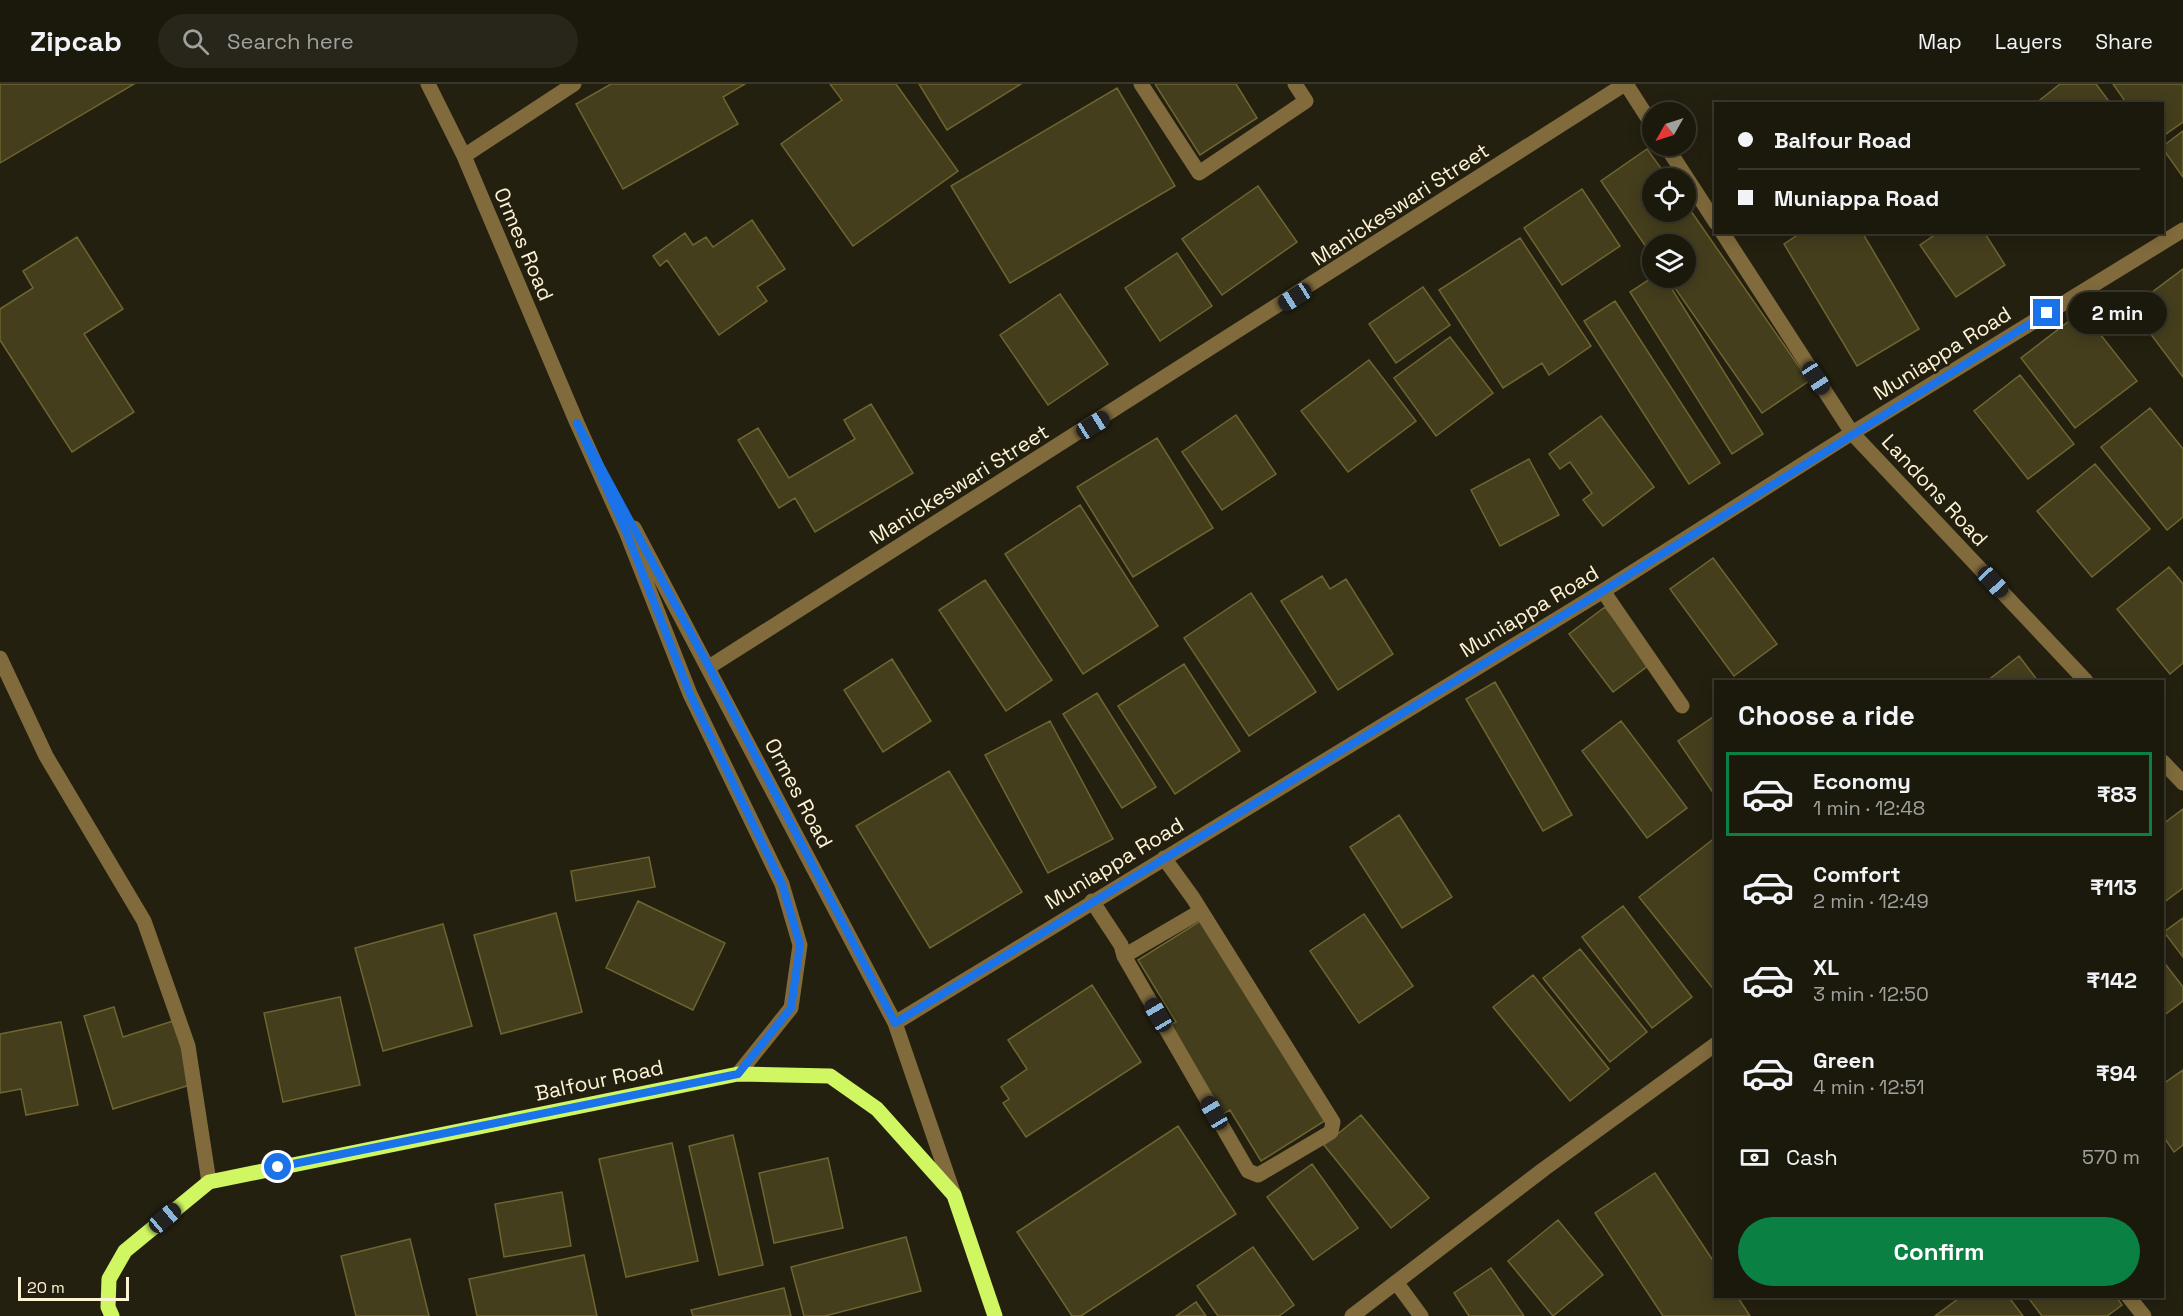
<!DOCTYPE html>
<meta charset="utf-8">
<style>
:root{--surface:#1b180c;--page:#28251a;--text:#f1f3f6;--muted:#a0a09d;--line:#39372d;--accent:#0b8043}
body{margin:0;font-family:"Space Grotesk",sans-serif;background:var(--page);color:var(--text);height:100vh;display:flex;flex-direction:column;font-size:22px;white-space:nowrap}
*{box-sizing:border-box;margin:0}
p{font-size:20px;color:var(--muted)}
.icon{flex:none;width:33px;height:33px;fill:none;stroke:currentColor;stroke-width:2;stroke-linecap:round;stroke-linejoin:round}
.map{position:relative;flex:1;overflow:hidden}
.sheet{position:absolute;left:1714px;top:596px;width:450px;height:618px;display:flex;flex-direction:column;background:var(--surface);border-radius:0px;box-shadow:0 3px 15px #0003,0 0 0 2px var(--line)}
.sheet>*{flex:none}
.guide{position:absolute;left:1714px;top:18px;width:450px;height:132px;border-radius:0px;box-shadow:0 3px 15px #0003,0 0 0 2px var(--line);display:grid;align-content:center;height:132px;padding:0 24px;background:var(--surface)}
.needle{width:39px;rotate:231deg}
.controls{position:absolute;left:1642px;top:18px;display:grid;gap:12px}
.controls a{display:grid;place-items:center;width:54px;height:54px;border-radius:50%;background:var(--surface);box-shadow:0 3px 15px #0003,0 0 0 2px var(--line);font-size:30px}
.scale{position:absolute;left:18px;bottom:15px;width:111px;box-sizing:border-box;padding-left:6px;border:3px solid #fdf3d5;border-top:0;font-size:16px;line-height:21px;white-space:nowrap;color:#fdf3d5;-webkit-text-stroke:4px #242010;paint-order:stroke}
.end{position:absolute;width:27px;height:27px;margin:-14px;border:8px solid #1a73e8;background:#fff;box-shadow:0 0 0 3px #fff}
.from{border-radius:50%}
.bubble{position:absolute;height:42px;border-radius:21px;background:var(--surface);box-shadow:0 3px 15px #0003,0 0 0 2px var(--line);font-size:20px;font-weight:700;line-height:42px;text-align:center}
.car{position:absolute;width:18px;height:36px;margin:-18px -9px;border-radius:8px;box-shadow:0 0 4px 2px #0007;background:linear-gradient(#222 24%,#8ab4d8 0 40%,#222 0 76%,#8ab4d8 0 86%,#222 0)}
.guide b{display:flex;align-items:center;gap:21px;height:57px;font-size:22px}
.guide b+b{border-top:2px solid var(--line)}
.guide i{width:15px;height:15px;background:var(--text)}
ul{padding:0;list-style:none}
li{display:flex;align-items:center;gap:18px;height:84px;margin:0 12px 9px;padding:0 12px;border:3px solid transparent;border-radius:0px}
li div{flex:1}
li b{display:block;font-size:22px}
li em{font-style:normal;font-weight:700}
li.active{border-color:var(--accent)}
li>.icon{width:54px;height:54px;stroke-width:1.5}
h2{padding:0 24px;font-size:27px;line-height:72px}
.pay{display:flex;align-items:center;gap:15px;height:66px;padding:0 24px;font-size:22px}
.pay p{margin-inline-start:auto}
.button{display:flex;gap:12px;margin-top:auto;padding:12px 24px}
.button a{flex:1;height:69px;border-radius:36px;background:var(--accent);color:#fff;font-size:24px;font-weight:700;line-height:69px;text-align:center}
header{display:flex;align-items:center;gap:36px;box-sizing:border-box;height:84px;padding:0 30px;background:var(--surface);border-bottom:2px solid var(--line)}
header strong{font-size:28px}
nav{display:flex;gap:33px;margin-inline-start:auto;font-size:21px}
.search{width:420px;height:54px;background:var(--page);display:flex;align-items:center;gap:15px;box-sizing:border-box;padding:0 21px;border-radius:33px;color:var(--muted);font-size:22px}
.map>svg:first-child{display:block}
.building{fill:#443e1d;stroke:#6f6530;stroke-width:1.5}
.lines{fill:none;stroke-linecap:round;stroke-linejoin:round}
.minor{stroke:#816b3d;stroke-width:15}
.major{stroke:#d0f762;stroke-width:15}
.route{stroke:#1a73e8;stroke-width:8}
.labels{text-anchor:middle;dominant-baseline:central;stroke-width:5;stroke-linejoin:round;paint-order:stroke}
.street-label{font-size:21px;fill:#fdf3d5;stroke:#242010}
</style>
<header>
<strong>Zipcab</strong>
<div class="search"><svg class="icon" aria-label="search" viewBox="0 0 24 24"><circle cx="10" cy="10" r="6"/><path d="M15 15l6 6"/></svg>Search here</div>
<nav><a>Map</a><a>Layers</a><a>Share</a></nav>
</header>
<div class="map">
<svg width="2183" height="1232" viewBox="0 0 2183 1232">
<rect width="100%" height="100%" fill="#242010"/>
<path class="building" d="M0,0h134l-134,79z
M611,0h134l-22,13 15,27 -115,65 -47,-85z
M830,0h66l62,87 -105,75 -72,-102 61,-44z
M919,0h102l-74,46z
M1155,0h81l21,34 -57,37z
M2060,0h36l15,20h-76z
M2113,0h70v38l-20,14v-32h-36z
M1117,4l58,98 -165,97 -59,-97z
M2183,47v46l-20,-28v-3z
M1647,65l21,29h-15v34h33v-8l123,177 -47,32 -94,-135h18v-34h-33v13l-52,-76z
M1258,102l39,56 -75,53 -40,-56z
M1582,105l38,57 -58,39 -38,-57z
M752,136l33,49 -28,18 10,14 -48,34 -52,-75 -7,6 -7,-10 32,-23 8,12 13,-8 7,10z
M1802,148h60l57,97 -62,37 -73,-122z
M1939,148h45l21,33 -49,32 -36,-52z
M77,153l46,72 -39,25 50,78 -62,40 -72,-112v-31l33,-21 -10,-17z
M1520,154l71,108 -42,29 -7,-12 -39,25 -64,-98z
M1177,169l35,53 -52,35 -35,-53z
M2183,185v108l-52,-69z
M1653,193l12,1 98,156 -31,20 -102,-162z
M1423,203l27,38 -54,38 -27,-39z
M1060,210l48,70 -60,41 -48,-70z
M1615,217l105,162 -31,21 -105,-163z
M2082,227l55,70 -62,47 -54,-70z
M1450,253l43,56 -57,43 -42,-58z
M1369,276l47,61 -68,51 -47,-61z
M2020,291l54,69 -46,35 -54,-68z
M871,320l42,69 -98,59 -20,-34 -16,10 -41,-68 20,-12 31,50 66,-39 -11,-19z
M2150,324l33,41v68l-16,13 -66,-83z
M1236,331l40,59 -54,36 -40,-58z
M1601,332l53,71 -51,39 -20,-26 9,-7 -22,-31 -10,7 -11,-15z
M1157,354l56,90 -80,49 -56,-90z
M1529,375l30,56 -59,31 -29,-56z
M2095,380l55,65 -58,48 -55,-66z
M1080,421l78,121 -75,48 -78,-120z
M1713,474l64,86 -43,32 -64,-87z
M2169,483l14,17v79l-13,11 -53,-65z
M1322,492l8,13 16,-10 47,75 -55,36 -57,-89z
M985,496l67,100 -46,31 -67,-101z
M1251,509l65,99 -67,44 -65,-98z
M1605,523l44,58 -36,27 -44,-58z
M2019,572l19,25h-51z
M892,575l39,62 -48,31 -39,-62z
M1184,580l56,87 -65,43 -57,-88z
M1495,598l77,133 -29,16 -77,-132z
M1097,609l59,94 -34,21 -59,-94z
M1716,631v82l-38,-56z
M1050,637l63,118 -65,34 -63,-118z
M1621,637l66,87 -40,30 -65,-87z
M949,687l73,121 -92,56 -74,-122z
M2183,725v79l-20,15v-79z
M1399,731l53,82 -50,31 -52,-81z
M1716,753v151l-2,2 -75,-93z
M649,773l6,30 -79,14 -5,-30z
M638,817l87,42 -32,67 -87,-42z
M1623,822l69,91 -40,31 -70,-91z
M556,829l26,99 -81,22 -27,-99z
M1364,830l49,72 -54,37 -49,-72z
M2183,834v39l-19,-25z
M1202,836l124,200 -65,41 -31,-51 -7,4 -53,-89 6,-3 -38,-62z
M443,840l29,102 -89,25 -28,-103z
M1580,865l67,83 -37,30 -67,-84z
M2163,877l20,26v14l-20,15z
M1533,891l76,94 -39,32 -77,-94z
M1092,901l49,77 -115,75 -23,-34 6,-4 -8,-12 26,-18 -19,-29z
M340,913l20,88 -77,17 -19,-89z
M114,923l9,30 50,-16 20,63 -80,25 -29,-93z
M61,938l17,83 -52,10 -5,-26 -21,4v-59z
M2183,986v75l-9,7 -11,-16v-52z
M1361,1031l68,83 -38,30 -67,-83z
M1178,1042l58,88 -155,102h-9l-55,-84z
M733,1051l30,130 -44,10 -30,-129z
M672,1059l26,118 -72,16 -27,-118z
M828,1074l15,70 -69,15 -15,-70z
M1312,1080l46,64 -45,32 -46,-63z
M1655,1089l61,92v31h21l13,20h-87l-68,-103z
M562,1108l9,54 -67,11 -9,-53z
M1558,1136l45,55 -50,41 -45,-55z
M906,1153l15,54 -96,25h-21l-13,-49z
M410,1155l19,77h-73l-15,-60z
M1253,1163l41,58 -15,11h-61l-21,-30z
M584,1171l13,61h-120l-8,-37z
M1491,1184l33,48h-55l-15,-23z
M784,1204l7,28h-98l-2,-6z
M1962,1212h46l15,20h-88z
M2027,1212h89l6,9 -15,11h-65z
M1196,1218l10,14h-30z"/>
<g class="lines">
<path class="minor" d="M428,0l36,72 113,267 50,111 63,160 92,190 18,61 -9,63 -53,66
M1141,0l58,89 107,-72 -11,-17
M1626,0l27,42
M1666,62l50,77
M464,72l110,-72
M1722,148l130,201 234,248
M634,444l261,495 59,172
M1603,507l79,115
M0,574l46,98 98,165 44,125 21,136
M709,583l916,-583
M2163,678l20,21
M1092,817l29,44 3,11 124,215 10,4 73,-43 2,-10 -140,-224 -29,-40
M1124,872l77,-45
M895,939l708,-432 249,-158 331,-203
M1396,1198l25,34
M2128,1212l16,20
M1352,1232l192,-147 172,-125"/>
<path class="major" d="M112,1232l-4,-9 1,-28 16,-28 84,-69 529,-108 92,2 47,33 77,86 41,121"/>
</g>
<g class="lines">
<path class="route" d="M278,1083l460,-93 53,-66 9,-63 -18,-61 -92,-190 -63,-160 -50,-111 132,244 186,356 708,-432 444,-278"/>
</g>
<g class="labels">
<g class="street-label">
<text transform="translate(1400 120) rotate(-33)">Manickeswari Street</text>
<text transform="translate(524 160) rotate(67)">Ormes Road</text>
<text transform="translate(1942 269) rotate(-32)">Muniappa Road</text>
<text transform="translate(959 400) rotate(-32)">Manickeswari Street</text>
<text transform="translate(1935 406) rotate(47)">Landons Road</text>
<text transform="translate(1529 527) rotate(-31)">Muniappa Road</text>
<text transform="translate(799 709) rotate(62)">Ormes Road</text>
<text transform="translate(1114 779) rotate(-31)">Muniappa Road</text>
<text transform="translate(599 996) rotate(-12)">Balfour Road</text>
</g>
</g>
</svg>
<div class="controls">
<a><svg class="needle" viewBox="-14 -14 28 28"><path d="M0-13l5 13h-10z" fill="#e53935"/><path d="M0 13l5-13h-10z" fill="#a0a09d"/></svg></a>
<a><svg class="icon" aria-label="locate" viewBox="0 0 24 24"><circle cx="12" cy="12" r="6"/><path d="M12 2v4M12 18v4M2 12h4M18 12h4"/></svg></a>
<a><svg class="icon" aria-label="layers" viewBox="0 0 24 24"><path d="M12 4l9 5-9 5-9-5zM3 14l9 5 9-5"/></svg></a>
</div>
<div class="scale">20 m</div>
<i class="end from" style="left:278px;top:1083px"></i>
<i class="end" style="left:2047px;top:229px"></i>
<div class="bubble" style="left:2068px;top:208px;width:99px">2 min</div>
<i class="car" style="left:1295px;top:213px;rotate:238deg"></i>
<i class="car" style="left:1816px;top:294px;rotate:147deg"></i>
<i class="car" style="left:1093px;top:341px;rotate:58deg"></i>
<i class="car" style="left:1993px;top:498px;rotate:137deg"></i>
<i class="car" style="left:1158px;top:931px;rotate:330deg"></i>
<i class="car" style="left:1214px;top:1029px;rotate:330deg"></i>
<i class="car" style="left:165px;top:1134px;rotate:50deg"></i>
<div class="guide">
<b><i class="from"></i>Balfour Road</b>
<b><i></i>Muniappa Road</b>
</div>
<section class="sheet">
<h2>Choose a ride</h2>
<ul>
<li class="active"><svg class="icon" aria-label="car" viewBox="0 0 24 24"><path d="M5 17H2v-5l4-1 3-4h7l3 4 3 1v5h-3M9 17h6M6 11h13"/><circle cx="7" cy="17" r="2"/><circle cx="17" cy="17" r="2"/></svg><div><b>Economy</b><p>1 min · 12:48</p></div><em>₹83</em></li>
<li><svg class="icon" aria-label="car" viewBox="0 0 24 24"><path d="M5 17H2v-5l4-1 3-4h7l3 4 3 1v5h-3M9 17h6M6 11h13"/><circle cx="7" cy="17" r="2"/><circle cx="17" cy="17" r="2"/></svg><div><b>Comfort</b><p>2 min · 12:49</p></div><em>₹113</em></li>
<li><svg class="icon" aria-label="car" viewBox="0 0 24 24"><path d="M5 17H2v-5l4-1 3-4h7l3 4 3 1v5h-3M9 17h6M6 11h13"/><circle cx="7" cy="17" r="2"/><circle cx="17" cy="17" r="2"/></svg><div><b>XL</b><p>3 min · 12:50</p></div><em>₹142</em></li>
<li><svg class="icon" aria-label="car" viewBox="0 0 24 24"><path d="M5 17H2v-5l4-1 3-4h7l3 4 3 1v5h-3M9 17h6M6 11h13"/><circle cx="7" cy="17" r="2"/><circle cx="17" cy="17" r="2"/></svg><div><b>Green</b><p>4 min · 12:51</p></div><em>₹94</em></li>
</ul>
<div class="pay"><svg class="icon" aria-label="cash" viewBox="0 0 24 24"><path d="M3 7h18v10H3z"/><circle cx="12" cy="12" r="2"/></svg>Cash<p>570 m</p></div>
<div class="button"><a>Confirm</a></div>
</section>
</div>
